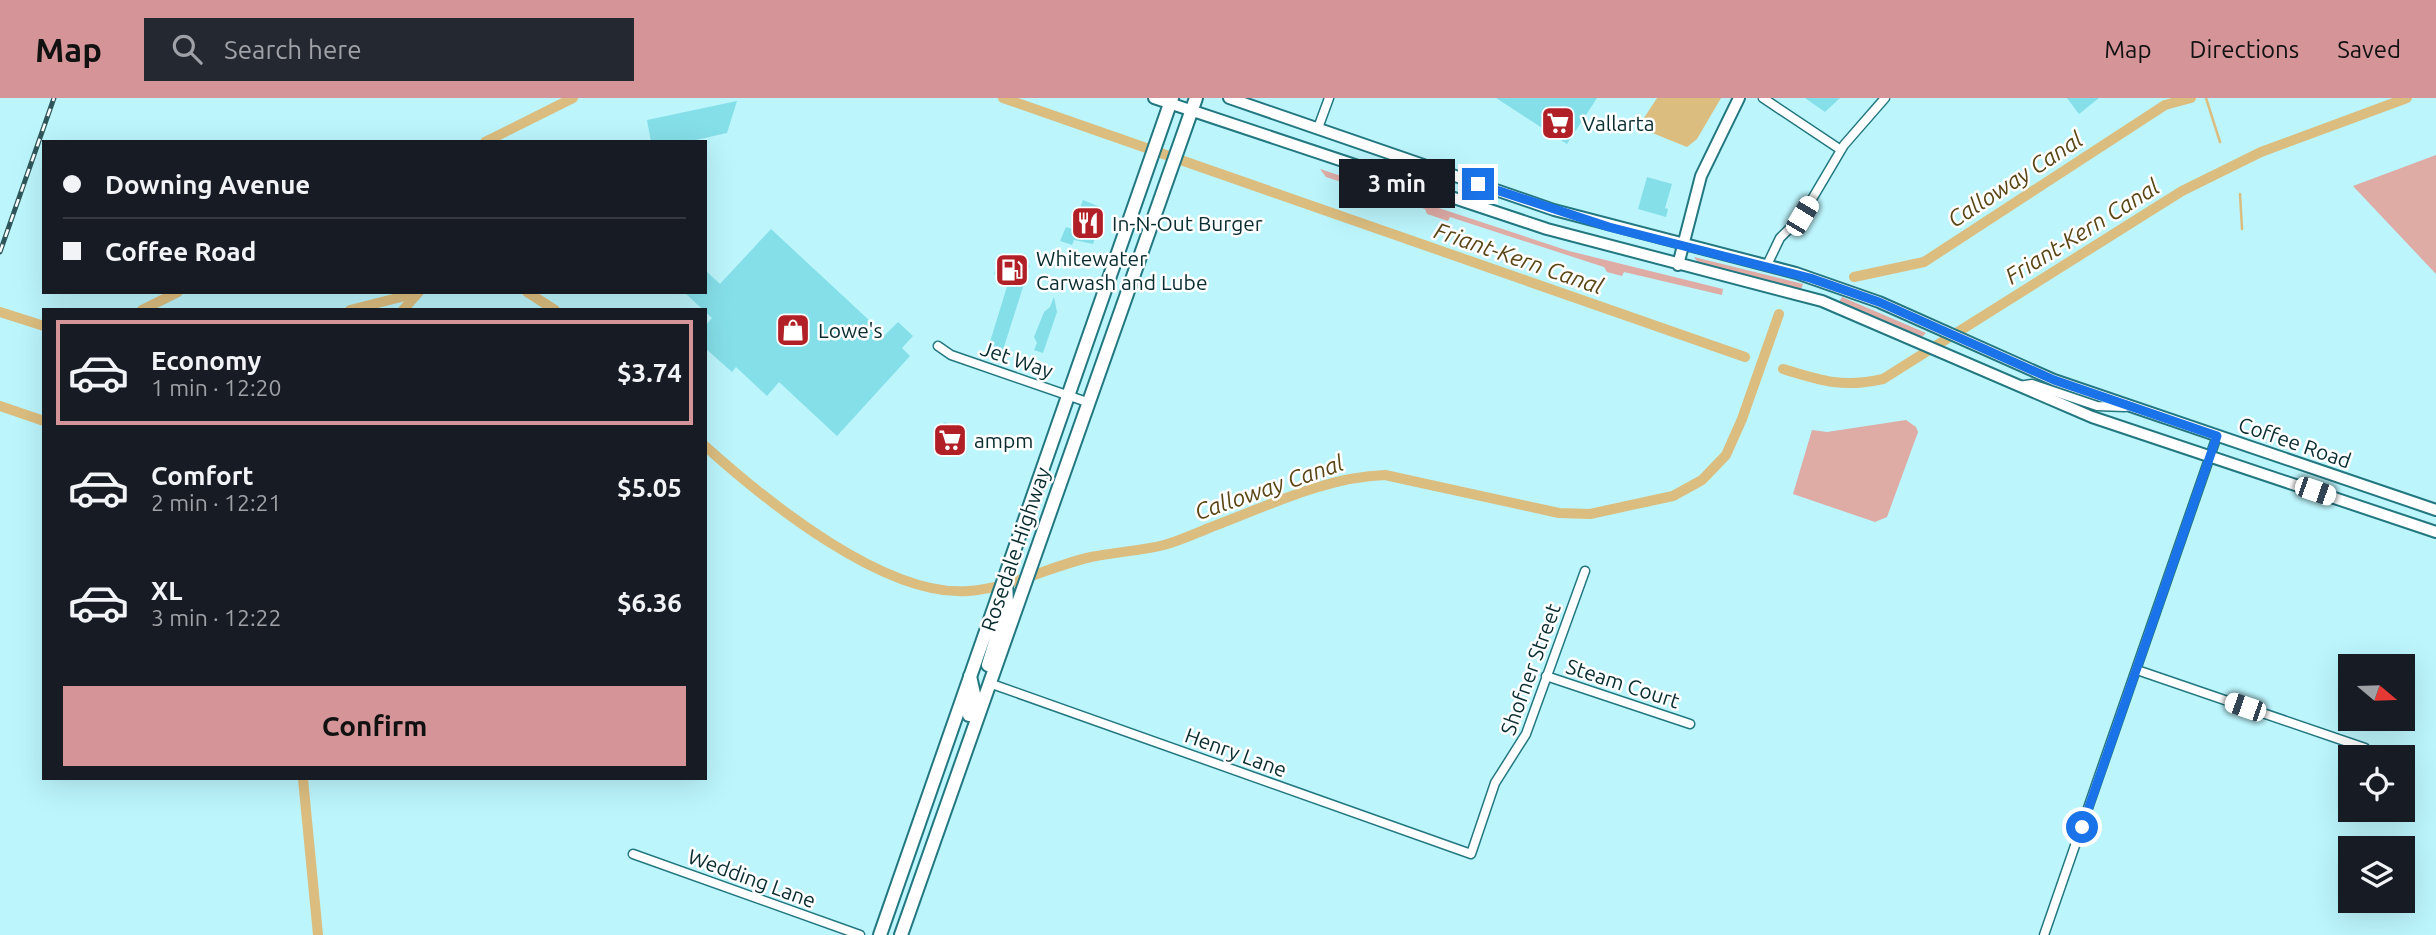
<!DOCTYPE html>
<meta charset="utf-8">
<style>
:root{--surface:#171b24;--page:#242831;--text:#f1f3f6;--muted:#9ea1a6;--line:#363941;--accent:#d49498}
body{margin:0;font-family:Ubuntu,sans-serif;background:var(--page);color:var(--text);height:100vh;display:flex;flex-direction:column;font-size:26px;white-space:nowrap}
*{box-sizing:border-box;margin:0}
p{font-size:23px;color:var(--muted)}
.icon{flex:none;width:38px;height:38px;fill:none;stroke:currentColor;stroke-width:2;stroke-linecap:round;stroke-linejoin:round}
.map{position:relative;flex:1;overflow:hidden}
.sheet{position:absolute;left:42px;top:210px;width:665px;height:472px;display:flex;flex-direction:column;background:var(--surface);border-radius:0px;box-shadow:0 7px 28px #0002}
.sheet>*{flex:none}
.banner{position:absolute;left:42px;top:42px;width:665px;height:154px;border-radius:0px;box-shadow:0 7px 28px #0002;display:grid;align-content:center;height:154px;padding:0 21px;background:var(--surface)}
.needle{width:46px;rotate:109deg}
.tools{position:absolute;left:2338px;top:556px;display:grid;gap:14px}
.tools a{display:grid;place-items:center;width:77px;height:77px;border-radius:0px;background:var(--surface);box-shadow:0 7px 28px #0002;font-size:35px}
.end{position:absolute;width:32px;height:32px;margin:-16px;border:9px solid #1a73e8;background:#fff;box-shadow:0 0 0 4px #fff}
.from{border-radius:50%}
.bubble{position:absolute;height:49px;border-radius:0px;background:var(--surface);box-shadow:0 7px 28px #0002;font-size:23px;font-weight:700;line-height:49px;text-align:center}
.car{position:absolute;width:21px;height:42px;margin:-21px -10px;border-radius:9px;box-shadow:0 0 5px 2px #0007;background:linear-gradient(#fff 24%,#345 0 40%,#fff 0 76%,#345 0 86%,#fff 0)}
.banner b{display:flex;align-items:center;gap:24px;height:66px;font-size:26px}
.banner b+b{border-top:2px solid var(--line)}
.banner i{width:18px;height:18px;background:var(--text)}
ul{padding:12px 0 0;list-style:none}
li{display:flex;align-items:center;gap:21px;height:105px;margin:0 14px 10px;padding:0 7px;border:4px solid transparent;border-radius:0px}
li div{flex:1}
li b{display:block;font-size:26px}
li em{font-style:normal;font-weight:700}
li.on{border-color:var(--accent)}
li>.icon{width:63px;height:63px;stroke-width:1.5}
.cta{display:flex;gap:14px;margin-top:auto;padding:14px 21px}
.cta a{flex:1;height:80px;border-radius:0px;background:var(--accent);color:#111;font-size:28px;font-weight:700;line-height:80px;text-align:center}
header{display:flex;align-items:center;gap:42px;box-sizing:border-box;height:98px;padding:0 35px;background:var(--accent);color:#111}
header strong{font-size:33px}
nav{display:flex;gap:38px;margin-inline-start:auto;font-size:24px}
.search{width:490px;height:63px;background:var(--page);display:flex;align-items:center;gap:18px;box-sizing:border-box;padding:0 24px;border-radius:0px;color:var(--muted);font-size:26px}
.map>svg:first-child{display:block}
.green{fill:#deaba5}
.water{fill:#dbbd7f}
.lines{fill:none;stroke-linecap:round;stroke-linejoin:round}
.stream{stroke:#dbbd7f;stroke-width:2.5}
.canal{stroke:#dbbd7f;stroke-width:10}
.building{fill:#85dfe9}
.street-casing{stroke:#237780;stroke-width:11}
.secondary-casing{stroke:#237780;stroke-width:14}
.primary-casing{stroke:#237780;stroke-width:16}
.street{stroke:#fff;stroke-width:8}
.secondary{stroke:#fff;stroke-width:10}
.primary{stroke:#fff;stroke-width:12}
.rail-casing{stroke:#2f575b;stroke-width:5}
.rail{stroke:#fff;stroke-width:2.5;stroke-dasharray:8;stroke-linecap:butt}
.route{stroke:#1a73e8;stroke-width:9}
.labels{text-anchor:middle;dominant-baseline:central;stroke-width:5;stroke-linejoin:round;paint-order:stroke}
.poi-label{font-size:21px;fill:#092c30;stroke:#fff;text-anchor:start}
.street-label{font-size:21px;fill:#092c30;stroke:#fff}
.water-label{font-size:23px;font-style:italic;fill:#5a4515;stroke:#fff}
</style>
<header>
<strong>Map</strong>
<div class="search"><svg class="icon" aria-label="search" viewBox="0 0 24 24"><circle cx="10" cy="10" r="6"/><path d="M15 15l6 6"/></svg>Search here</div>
<nav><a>Map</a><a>Directions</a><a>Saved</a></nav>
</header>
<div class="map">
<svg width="2436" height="837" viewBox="0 0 2436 837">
<rect width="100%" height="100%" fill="#bcf5fc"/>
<path class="green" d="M2436,57v119l-83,-88z
M1320,71l249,82 154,38 -1,6 -98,-23 -2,4 -15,-4 -3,-5 -154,-50 -2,4 -21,-7 -2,-5 -99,-32z
M1694,159l109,27 -2,6 -102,-26z
M1842,199l84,36 -4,4 -83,-35z
M1906,322l10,7 2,5 -31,85 -12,5 -82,-28 19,-64 15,2z"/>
<path class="water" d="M1657,0h64l-24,41 -10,8 -42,-17 -1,-12z"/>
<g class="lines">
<path class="stream" d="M2206,0l14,44
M2240,96l2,35"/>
<path class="canal" d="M1003,0l742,259
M485,44l88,-44
M1854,179l70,-15 241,-157 26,-7
M527,194l28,18
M142,212l36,-18
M350,212l67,-17
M403,212l16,-18
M0,214l44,14
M1783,271c39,12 60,19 100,10l299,-188 79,-39 146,-54
M0,308l44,15
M705,348c60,54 180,152 264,145 41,-3 82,-25 122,-34 24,-5 49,-6 73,-12 15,-4 30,-11 45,-17 57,-21 115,-51 176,-53l174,38 31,1 83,-18 29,-16 24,-25 16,-36 37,-105
M303,681l15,156"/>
</g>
<path class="building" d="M1496,0h101l-30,46z
M1805,0h35l-15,14z
M2067,0h32l-20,16z
M737,3l-10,32 -40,9h-36l-4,-22z
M1647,79l25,7 -7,24 3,1 -2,8 -28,-8z
M1083,102l17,7 -3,9 5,3 -9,25 -19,-4 -2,5 -12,-4 6,-14 6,2z
M771,131l114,106 13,-13 15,14 -11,12 8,8 -73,80 -58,-54 -12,14 -31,-29 -4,5 -27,-24v-22l7,-8 -28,-26h21v-22l15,14z
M1001,157l29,10 -27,85 -14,-5 20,-65 -15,-6z
M1054,199l3,15 -14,41 -9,-3 3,-7 -3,-6 10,-25 6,-5z
M944,324l21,10 -7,21 -22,-8z"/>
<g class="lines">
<g class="street-casing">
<path id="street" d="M1763,0l78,52
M1318,30l11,-30
M1767,167l13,-27 22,-22 42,-71 41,-47
M938,248l13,9 136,47
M2019,288l13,-2 65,22 28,1
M2137,572l228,78
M1546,578l144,48
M989,585l482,171 24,-71 31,-49 59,-163
M633,756l227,81
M2044,837l173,-499"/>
</g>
<g class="secondary-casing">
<path id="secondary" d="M1154,0l393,131 275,72 270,116 344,115
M1229,0l325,112 242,63 83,29 175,78 382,130
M1678,167l23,-89 38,-78"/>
</g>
<g class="primary-casing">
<path id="primary" d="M988,567l19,-62 -1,-22
M969,617l5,-21 -4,-18
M880,837l292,-837
M901,837l295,-837"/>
</g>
<use href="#street" class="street"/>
<use href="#secondary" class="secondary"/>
<use href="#primary" class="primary"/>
<g class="rail-casing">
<path id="rail" d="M0,154l54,-154"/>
</g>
<use href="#rail" class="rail"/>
</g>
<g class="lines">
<path class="route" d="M1478,86l131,43 201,51 69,24 175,78 163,56 -135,391"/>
</g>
<defs>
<g id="supermarket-square" transform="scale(1.75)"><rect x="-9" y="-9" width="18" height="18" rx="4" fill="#b12026" stroke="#fff"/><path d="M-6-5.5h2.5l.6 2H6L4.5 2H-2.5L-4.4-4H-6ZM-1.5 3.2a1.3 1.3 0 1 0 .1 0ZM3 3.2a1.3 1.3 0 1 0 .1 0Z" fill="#fff"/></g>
<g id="restaurant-square" transform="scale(1.75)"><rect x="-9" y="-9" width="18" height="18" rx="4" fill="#b12026" stroke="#fff"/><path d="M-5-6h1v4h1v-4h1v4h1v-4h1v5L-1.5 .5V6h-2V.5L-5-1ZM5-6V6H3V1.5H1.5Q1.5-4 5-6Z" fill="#fff"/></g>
<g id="fuel-square" transform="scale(1.75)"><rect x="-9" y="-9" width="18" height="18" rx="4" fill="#b12026" stroke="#fff"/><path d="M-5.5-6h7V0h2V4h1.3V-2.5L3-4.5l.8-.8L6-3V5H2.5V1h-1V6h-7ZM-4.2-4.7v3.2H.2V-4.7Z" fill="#fff"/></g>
<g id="shop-square" transform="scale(1.75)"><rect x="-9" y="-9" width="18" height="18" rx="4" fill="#b12026" stroke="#fff"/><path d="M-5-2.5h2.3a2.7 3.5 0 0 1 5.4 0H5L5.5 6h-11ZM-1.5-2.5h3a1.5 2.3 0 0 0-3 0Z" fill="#fff"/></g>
</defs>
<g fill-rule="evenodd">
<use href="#supermarket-square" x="1558" y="25"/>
<use href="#restaurant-square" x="1088" y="125"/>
<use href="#fuel-square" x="1012" y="172"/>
<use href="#shop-square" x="793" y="232"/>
<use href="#supermarket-square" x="950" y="342"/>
</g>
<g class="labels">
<g class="poi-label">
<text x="1582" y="25">Vallarta</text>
<text x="1112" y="125">In-N-Out Burger</text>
<text x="1036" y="160">Whitewater<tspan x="1036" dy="24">Carwash and Lube</tspan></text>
<text x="818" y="232">Lowe's</text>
<text x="974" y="342">ampm</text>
</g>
<g class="street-label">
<text transform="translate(1017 261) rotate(19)">Jet Way</text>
<text transform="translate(2295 344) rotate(19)">Coffee Road</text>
<text transform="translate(1015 451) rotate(-71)">Rosedale Highway</text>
<text transform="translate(1530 571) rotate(-70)">Shofner Street</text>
<text transform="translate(1623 585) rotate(18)">Steam Court</text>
<text transform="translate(1236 654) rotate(20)">Henry Lane</text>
<text transform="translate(752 780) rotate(20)">Wedding Lane</text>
</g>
<g class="water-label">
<text transform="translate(2015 81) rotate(-33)">Calloway Canal</text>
<text transform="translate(2082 133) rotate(-32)">Friant-Kern Canal</text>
<text transform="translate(1519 160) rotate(19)">Friant-Kern Canal</text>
<text transform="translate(1269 389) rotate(-19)">Calloway Canal</text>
</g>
</g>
</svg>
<div class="tools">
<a><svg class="needle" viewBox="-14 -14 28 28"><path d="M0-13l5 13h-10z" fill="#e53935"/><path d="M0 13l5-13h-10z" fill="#9ea1a6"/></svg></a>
<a><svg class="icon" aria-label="locate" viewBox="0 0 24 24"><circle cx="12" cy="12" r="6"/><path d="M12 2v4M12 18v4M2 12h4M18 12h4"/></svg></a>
<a><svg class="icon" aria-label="layers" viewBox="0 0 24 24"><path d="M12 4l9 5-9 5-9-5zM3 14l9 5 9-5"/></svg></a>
</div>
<i class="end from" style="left:2082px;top:729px"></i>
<i class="end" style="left:1478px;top:86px"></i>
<div class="bubble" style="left:1339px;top:61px;width:116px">3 min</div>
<i class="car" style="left:1802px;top:118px;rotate:31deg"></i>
<i class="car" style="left:2315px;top:393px;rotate:109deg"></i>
<i class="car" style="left:2245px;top:609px;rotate:289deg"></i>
<div class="banner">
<b><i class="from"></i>Downing Avenue</b>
<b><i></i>Coffee Road</b>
</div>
<section class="sheet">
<ul>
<li class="on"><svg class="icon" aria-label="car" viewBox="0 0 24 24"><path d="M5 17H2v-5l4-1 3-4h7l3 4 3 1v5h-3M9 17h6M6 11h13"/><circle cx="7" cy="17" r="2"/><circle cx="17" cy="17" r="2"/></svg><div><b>Economy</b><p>1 min · 12:20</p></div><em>$3.74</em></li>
<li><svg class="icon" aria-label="car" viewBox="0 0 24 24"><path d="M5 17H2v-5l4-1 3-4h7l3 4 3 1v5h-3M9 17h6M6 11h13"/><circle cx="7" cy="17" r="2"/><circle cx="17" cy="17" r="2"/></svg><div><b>Comfort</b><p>2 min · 12:21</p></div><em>$5.05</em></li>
<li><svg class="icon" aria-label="car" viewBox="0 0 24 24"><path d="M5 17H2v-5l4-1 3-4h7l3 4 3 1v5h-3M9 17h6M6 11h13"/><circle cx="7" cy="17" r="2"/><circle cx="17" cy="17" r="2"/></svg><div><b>XL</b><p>3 min · 12:22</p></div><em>$6.36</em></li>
</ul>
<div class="cta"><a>Confirm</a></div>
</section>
</div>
